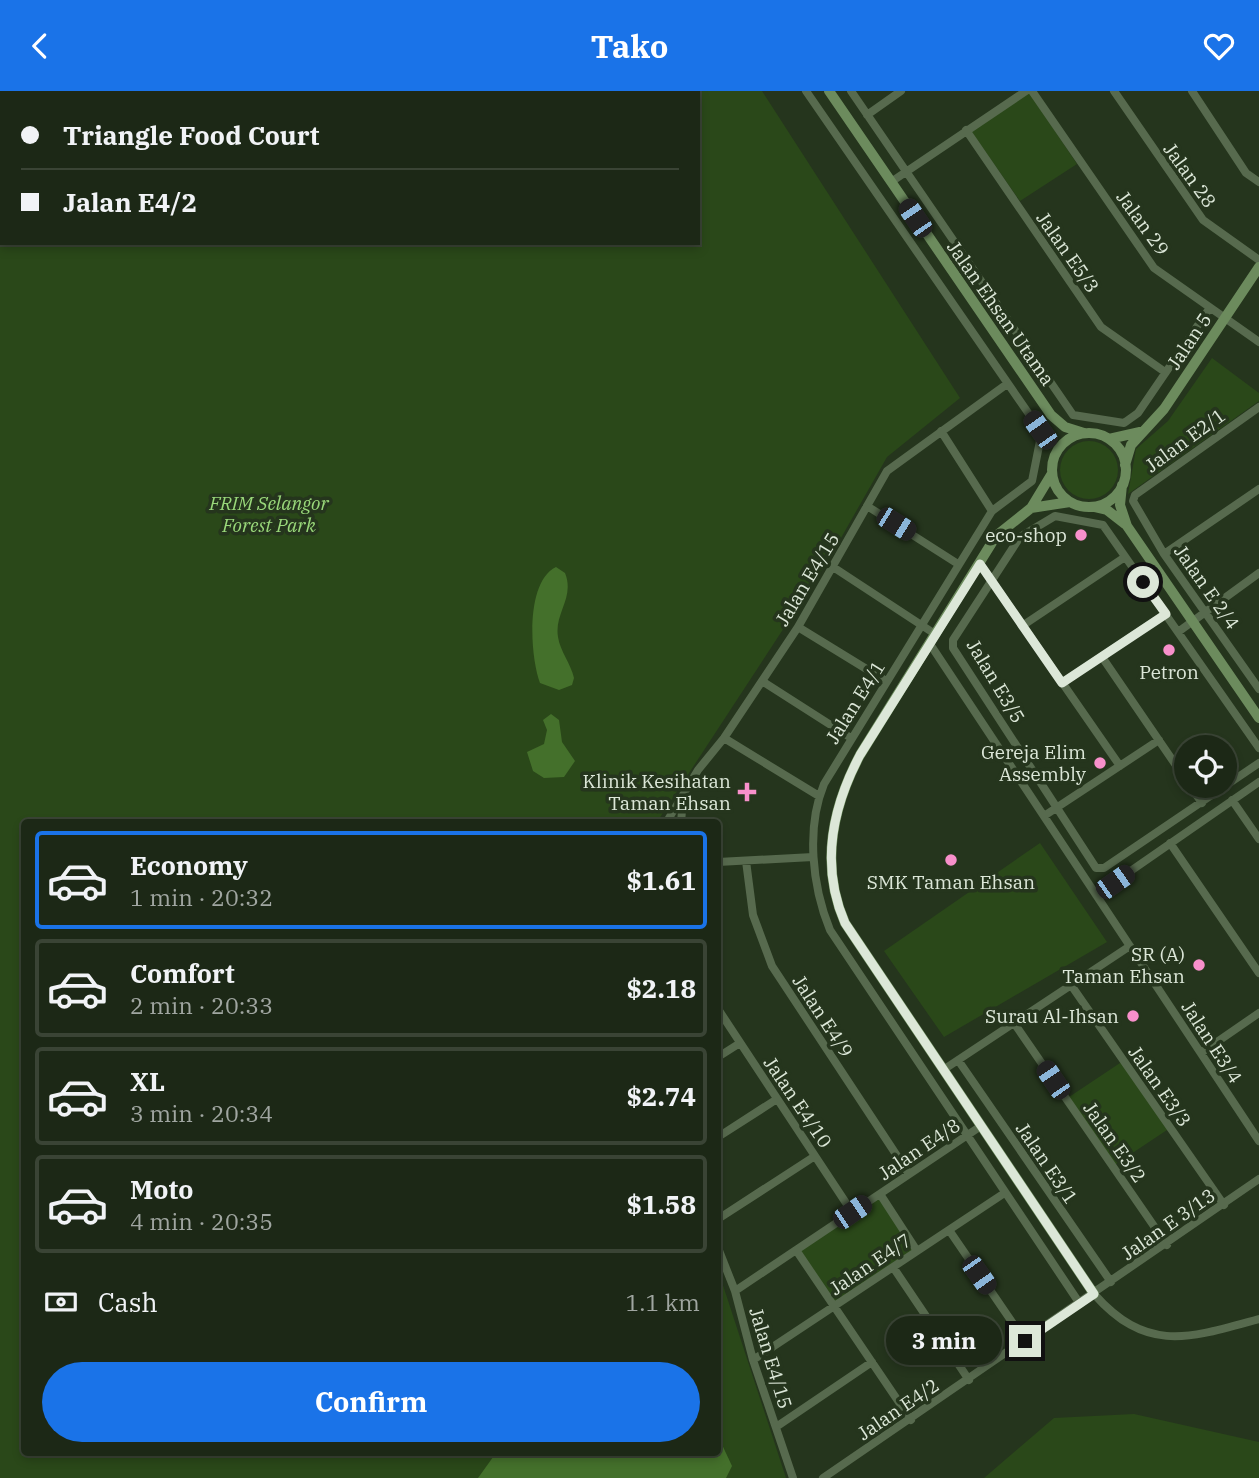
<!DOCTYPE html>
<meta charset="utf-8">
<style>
:root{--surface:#1c2816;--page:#25301f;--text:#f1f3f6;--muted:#a0a6a1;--line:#3a4435;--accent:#1a73e8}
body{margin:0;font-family:"IBM Plex Serif",serif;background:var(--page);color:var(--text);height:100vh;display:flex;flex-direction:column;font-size:26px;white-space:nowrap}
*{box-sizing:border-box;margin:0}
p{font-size:23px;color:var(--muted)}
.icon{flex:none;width:38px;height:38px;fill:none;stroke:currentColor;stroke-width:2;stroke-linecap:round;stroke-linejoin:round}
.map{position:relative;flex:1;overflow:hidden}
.drawer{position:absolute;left:21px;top:728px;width:700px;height:637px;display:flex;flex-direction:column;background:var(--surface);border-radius:7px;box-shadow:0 4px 10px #0003,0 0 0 2px var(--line)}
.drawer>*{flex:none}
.banner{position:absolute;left:0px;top:0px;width:700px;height:154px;box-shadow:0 4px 10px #0003,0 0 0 2px var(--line);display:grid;align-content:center;height:154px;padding:0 21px;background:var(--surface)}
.controls{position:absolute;left:1174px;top:644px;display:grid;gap:14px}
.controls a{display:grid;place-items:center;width:63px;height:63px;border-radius:50%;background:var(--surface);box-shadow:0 4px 10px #0003,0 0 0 2px var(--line);font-size:35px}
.end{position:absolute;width:32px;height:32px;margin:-16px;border:9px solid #dce7d8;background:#111;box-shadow:0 0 0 4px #111}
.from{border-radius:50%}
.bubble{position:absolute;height:49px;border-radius:24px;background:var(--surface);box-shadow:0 4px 10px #0003,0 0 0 2px var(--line);font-size:23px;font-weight:700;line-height:49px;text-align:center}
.car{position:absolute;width:21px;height:42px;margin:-21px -10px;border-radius:9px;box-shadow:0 0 5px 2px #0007;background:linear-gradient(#222 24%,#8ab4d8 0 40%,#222 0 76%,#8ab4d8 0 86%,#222 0)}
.banner b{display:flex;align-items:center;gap:24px;height:66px;font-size:26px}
.banner b+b{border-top:2px solid var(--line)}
.banner i{width:18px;height:18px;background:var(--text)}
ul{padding:12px 0 0;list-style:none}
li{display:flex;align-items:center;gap:21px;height:98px;margin:0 14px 10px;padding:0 7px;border:4px solid var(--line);border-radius:7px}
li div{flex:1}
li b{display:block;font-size:26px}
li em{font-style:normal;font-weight:700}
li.active{border-color:var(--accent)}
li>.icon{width:63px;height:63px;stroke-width:1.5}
.pay{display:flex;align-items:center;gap:18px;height:77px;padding:0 21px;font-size:26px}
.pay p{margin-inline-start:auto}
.cta{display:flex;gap:14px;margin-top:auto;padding:14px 21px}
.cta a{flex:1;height:80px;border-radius:42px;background:var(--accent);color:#fff;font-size:28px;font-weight:700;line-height:80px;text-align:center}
header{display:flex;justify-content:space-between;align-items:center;height:91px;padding:0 21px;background:var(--accent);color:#fff;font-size:32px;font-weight:700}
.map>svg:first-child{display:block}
.green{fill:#2a4819;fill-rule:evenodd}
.water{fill:#44702b}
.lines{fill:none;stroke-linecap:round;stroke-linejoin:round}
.street{stroke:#576a4e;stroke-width:8}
.secondary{stroke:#6c8b5d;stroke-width:10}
.route{stroke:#dce7d8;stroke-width:9}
.poi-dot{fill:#f890cb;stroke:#25351d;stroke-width:2.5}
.labels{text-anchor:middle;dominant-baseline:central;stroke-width:7;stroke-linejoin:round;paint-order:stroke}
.street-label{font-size:19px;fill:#dce7d8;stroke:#25351d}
.park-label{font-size:19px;font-style:italic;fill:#99d87a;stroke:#25351d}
.poi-label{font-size:19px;fill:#dce7d8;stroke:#25351d;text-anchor:end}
</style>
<header><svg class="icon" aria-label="back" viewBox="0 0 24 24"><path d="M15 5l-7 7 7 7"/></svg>Tako<svg class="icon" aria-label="heart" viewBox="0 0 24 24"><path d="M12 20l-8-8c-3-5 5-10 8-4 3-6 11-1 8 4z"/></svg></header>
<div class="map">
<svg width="1259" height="1387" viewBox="0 0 1259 1387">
<rect width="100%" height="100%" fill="#25351d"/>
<path class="green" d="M0,0h762l198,307 -73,59 -58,102 -172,263 -633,1v630h694v-183l68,208h-786zM2,2h696v150h-696z
M1029,1l48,72 -57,37 -49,-70z
M1212,267l47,35v8l-131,93 8,-45 32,-28z
M1060 379a29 29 0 1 1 58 0a29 29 0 1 1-58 0Z
M1040,752l67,99 -163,95 -60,-86z
M1123,970l47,67 -57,38 -47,-67z
M880,1103l37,57 -83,55 -38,-56z
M1134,1323l125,28v36h-275l70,-60z"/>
<path class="water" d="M556,476l9,6c10,25 -11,40 -7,64 2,14 13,27 16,41l-2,7 -13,5 -19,-7c-10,-27 -15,-101 16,-116z
M551,623l8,6 3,22 13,19 -11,16 -20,1 -11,-7 -6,-19 17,-8 3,-14 -4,-10z
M718,1345l14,30 -6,12h-248l18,-25h222z"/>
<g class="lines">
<path class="street" d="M62,0l1,2
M806,0l234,339 1,6 -9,45 -40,30 -168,273c-18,44 -12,102 6,146l250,374
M851,0l222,324 51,8 14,-10 71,-104
M1032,0l122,177 105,74
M1114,0l89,129 56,40
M1192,0l54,82 13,9
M237,2l3,-2
M867,24l34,-24
M966,39l135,197 64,45
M891,91l135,-91
M1259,316l-124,88 -2,6 31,53 95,135
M941,340l51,80
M867,415l91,58
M1164,463l95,-65
M980,473l140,202
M833,476l102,67
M1022,535l103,-69
M798,536l88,54
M1178,541l81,-59
M930,553l329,497
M1102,566l84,123
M762,590l89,57
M1062,592l103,-69
M724,647l95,58
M1259,657l-156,-223 -48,-9 -35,21 -67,103v8l143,220h8l155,-105
M1190,695l12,17
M1232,709l27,39
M1044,725l115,-76
M666,732l32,-53 26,-32 74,-111 89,-156 120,-87
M681,732l2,-25
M1170,752l89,130
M746,770l7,54 19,51 137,208
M718,771l95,-5
M1096,804l163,-113
M1071,894l153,220
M718,918l134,203
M1014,932l153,222
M1201,962l58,-40
M718,966l22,-14
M958,969l153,222
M943,979l187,-124
M718,1046l59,-38
M880,1103l37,57
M718,1128l97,-63
M949,1139l76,111
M718,1157l17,43 18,69 40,118
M796,1159l115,170
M893,1176l76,113
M735,1200l246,-165
M1094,1203c53,60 96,44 165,25
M753,1269l250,-166
M776,1336l96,-65
M823,1387l436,-299"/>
<path class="secondary" d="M829,0l222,324 14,12 19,6
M1052 379a37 37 0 1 1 74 0a37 37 0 1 1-74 0Z
M1109,348l31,-7
M1125,374l6,-20 33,-36 95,-142
M1051,384l-20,33 -35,28 -136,219c-28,53 -40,111 -15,168l249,371
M1122,394l-2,20 7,21 132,192
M1094,416l13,3 18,14
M1031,417l39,-6"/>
</g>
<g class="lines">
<path class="route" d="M1025,1250l69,-47 -249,-371c-25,-57 -13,-115 15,-168l120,-191 82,119 104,-69 -23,-32"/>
</g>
<g class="poi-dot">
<circle cx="1081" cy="444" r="7"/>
<circle cx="1169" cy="559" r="7"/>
<circle cx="1100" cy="672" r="7"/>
<path d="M743.5 690.5h7v7h7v7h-7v7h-7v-7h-7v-7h7z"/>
<circle cx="951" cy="769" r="7"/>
<circle cx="1199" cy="874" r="7"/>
<circle cx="1133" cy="925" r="7"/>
</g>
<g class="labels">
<g class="street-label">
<text transform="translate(1190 84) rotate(54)">Jalan 28</text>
<text transform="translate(1143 132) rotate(54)">Jalan 29</text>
<text transform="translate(1068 161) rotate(55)">Jalan E5/3</text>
<text transform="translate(1001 222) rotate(55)">Jalan Ehsan Utama</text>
<text transform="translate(1189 250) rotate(-56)">Jalan 5</text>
<text transform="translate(1185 349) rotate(-36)">Jalan E2/1</text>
<text transform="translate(807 488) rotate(-59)">Jalan E4/15</text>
<text transform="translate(1207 496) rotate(55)">Jalan E 2/4</text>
<text transform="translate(996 590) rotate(59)">Jalan E3/5</text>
<text transform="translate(855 611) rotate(-58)">Jalan E4/1</text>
<text transform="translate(823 925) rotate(57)">Jalan E4/9</text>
<text transform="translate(1212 951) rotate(57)">Jalan E3/4</text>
<text transform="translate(1160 995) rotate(55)">Jalan E3/3</text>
<text transform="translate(798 1011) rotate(56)">Jalan E4/10</text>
<text transform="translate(1115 1051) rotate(55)">Jalan E3/2</text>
<text transform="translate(919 1058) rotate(-34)">Jalan E4/8</text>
<text transform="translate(1047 1072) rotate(56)">Jalan E3/1</text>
<text transform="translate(1168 1133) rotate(-35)">Jalan E 3/13</text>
<text transform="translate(870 1173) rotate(-34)">Jalan E4/7</text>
<text transform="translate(771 1267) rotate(73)">Jalan E4/15</text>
<text transform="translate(898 1318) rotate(-34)">Jalan E4/2</text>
</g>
<g class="park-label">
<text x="269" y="412">FRIM Selangor<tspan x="269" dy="22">Forest Park</tspan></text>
</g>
<g class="poi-label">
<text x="1067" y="444">eco-shop</text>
<text x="1169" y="581" text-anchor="middle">Petron</text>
<text x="1086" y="661">Gereja Elim<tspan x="1086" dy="22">Assembly</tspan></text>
<text x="731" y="690">Klinik Kesihatan<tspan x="731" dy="22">Taman Ehsan</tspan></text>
<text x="951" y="791" text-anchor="middle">SMK Taman Ehsan</text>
<text x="1185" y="863">SR (A)<tspan x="1185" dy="22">Taman Ehsan</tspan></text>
<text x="1119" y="925">Surau Al-Ihsan</text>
</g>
</g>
</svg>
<div class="controls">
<a><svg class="icon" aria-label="locate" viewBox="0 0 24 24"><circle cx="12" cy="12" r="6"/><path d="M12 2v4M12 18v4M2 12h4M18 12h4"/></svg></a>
</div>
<i class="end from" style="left:1143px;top:491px"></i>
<i class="end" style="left:1025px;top:1250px"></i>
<div class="bubble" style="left:886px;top:1225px;width:116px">3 min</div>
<i class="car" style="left:915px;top:127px;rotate:326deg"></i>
<i class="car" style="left:1040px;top:339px;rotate:325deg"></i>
<i class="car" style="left:896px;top:433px;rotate:122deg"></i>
<i class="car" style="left:1115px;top:791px;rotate:55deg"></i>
<i class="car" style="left:1053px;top:989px;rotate:326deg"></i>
<i class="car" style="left:852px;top:1121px;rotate:56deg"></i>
<i class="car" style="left:979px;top:1184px;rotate:145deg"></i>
<div class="banner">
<b><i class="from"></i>Triangle Food Court</b>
<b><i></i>Jalan E4/2</b>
</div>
<section class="drawer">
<ul>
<li class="active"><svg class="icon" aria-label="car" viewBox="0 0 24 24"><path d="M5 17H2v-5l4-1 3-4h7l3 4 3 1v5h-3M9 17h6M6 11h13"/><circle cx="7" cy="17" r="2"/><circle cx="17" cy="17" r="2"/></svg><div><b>Economy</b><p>1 min · 20:32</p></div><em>$1.61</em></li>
<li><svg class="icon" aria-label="car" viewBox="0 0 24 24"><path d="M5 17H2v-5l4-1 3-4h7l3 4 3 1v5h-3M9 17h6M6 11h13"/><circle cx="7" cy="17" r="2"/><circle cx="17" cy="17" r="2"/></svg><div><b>Comfort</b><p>2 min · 20:33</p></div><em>$2.18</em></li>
<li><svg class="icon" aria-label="car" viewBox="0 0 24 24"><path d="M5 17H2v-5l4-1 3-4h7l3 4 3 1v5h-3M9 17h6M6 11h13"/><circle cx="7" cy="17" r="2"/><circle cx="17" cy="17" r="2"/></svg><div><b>XL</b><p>3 min · 20:34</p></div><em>$2.74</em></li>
<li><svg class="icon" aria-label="car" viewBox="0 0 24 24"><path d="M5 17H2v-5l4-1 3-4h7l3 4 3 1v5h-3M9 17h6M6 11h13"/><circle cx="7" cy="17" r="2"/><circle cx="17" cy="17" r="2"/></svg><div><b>Moto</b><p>4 min · 20:35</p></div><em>$1.58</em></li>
</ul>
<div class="pay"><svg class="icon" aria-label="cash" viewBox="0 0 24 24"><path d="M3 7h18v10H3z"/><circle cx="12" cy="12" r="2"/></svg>Cash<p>1.1 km</p></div>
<div class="cta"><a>Confirm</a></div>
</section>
</div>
